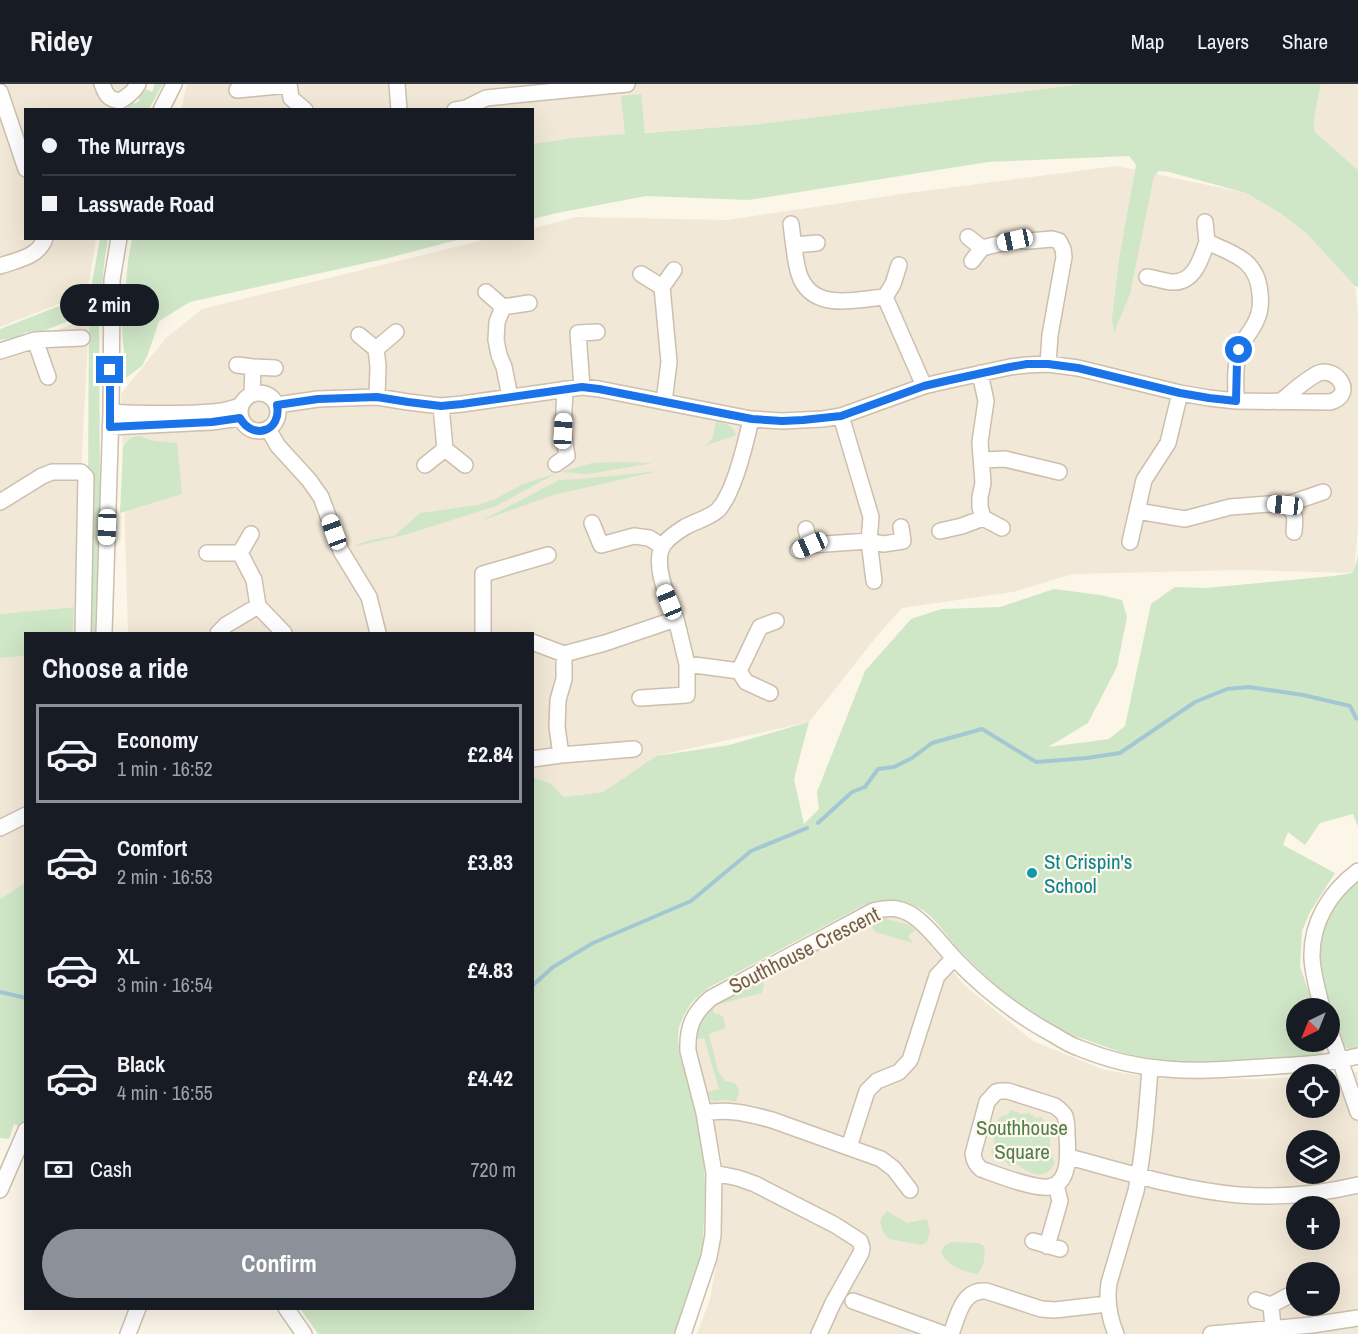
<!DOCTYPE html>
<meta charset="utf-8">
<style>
:root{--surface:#171b24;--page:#242831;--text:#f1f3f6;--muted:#9ea1a6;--line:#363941;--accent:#8c9099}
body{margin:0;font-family:"Archivo Narrow",sans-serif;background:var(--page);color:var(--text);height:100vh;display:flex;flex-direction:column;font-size:22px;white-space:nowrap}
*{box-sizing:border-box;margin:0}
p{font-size:20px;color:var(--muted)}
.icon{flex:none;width:33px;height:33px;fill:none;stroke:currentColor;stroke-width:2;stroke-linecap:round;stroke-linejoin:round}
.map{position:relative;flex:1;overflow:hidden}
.drawer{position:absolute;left:24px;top:548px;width:510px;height:678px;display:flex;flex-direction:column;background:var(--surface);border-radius:0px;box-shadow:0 6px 24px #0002}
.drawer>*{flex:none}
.banner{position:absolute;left:24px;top:24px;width:510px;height:132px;border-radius:0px;box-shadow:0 6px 24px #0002;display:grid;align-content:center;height:132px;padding:0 18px;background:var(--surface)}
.needle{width:39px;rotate:223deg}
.controls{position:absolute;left:1286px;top:914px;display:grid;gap:12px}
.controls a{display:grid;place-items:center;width:54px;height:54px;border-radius:50%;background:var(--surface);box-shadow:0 6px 24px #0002;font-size:30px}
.end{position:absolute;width:27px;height:27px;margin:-14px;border:8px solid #1a73e8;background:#fff;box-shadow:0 0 0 3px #fff}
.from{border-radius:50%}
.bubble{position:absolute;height:42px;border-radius:21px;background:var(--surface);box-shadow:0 6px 24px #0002;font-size:20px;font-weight:800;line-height:42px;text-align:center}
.car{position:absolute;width:18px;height:36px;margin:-18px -9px;border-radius:8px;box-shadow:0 0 4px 2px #0007;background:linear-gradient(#fff 24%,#345 0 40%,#fff 0 76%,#345 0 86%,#fff 0)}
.banner b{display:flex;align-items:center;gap:21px;height:57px;font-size:22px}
.banner b+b{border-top:2px solid var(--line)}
.banner i{width:15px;height:15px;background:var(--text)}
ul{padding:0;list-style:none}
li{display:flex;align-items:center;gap:18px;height:99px;margin:0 12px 9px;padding:0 6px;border:3px solid transparent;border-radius:0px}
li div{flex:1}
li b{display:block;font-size:22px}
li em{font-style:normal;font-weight:800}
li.on{border-color:var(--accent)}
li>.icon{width:54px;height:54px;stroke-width:1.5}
h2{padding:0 18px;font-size:27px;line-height:72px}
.pay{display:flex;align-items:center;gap:15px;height:66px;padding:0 18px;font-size:22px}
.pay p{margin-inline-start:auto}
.primary-button{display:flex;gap:12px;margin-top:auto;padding:12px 18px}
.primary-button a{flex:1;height:69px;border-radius:36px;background:var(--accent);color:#fff;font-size:24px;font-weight:800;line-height:69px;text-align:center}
header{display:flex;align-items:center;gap:36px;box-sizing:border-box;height:84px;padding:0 30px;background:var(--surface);border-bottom:2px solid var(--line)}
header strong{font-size:28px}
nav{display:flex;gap:33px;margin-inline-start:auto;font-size:21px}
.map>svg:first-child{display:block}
.residential{fill:#f2e8d7;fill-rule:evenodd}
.green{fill:#d0e7c7}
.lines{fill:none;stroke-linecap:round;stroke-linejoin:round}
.stream{stroke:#a4c7d4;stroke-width:4}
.minor-casing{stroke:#ccbfae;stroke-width:18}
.minor{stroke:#fff;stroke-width:15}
.route{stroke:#1a73e8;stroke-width:8}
.culture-dot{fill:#0f9aa8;stroke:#fef9ee;stroke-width:2}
.labels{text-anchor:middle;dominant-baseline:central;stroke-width:4.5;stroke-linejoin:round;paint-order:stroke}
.culture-label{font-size:21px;fill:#0d838f;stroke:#fef9ee;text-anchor:start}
.street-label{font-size:21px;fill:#735f4e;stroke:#fef9ee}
.park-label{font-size:21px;fill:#537d49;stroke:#fef9ee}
</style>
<header>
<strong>Ridey</strong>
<nav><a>Map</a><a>Layers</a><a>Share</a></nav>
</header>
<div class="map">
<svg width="1358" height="1250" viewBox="0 0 1358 1250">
<rect width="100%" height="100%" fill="#fbf6e8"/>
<path class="residential" d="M0,0h142l-25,25 -91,1v128l70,1 -9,54 -87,34z
M187,0h895l-322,40 -135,10 -92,11 -1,-35h-351z
M1321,0h37v86l-43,-38 -1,-14z
M1117,82l129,27 34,20 26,20 49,53 3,26v217l-4,44 -114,-3 -167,4 -60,18 -111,16 -25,28 -68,86 -153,34 -53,36 -39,5 -14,-14 -17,-6 -1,-144h-404l-7,-239 45,-56 36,-29 286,-70 44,-1 1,-10 44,-11 150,3 182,-27z
M89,236l-15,287 -74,7v-258l64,-29z
M25,572v227l-25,16v-241z
M878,831l26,3 18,17 43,51 68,55 71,29 52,8 99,1 41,-2v30h33v-32l29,-3v262h-661l13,-35 11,-63 1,-77 -31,-114 10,-34zM1296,1056h33v33h-33zM1296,1122h33v33h-33zM1296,1188h33v33h-33z"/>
<path class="green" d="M155,0h8l-14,25h-21l-2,-7 4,-4 4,6 6,-4 -4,-6c6,-5 10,-6 16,-2z
M1082,0h239l-7,34 1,14 43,38v117l-3,-1 -49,-53 -26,-20 -34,-20 -77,-21 -10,-1 -5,5 -24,118 -16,39 -2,-14 7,-60 17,-94 -7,-9 -141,6 -239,38 -103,-4 -89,17 -24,6v-75l40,-6 52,-4 -4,-38 20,-2 4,39 115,-9z
M100,155h8l-3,18 -6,56 -13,1 -53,21 -6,-3 -10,5 -17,3v-11l90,-35z
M132,155v-1l329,1 -77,20 -194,43 -31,19 -11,33 -6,12 -16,12 -4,-49 6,-68z
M99,235l1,187 -5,127h-8l2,-313z
M716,337c9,2 17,4 20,14l-31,11c9,-5 9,-16 11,-25z
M139,352l15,5 23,2 5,51 -62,19 3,-65c4,-8 7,-11 16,-12z
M620,378l33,1 -65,11 -27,-2 31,-9z
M659,387l-106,24 -72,26 78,-41 21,-1z
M557,389l-61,33 -91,29 -53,12 18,-7 24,-4 26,-23 57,-8 16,-5 30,-16z
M1358,472v271l-5,-13 -33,9 -15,22 -17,-13 -5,13 52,28 -25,39 -8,19 -2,35 14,42h-18v33h30v7l-5,6c-55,8 -132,15 -186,2 -16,-4 -32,-10 -48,-16 -8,-3 -17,-5 -25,-9 -38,-20 -71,-48 -101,-79 -12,-12 -27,-38 -44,-45 -20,-9 -32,-6 -53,-2l-156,83 -17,15 -7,12 -5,12 -1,13 2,16 17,57 7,46 1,30 -2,57 -28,88h-357l-18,-26h232l1,-531 17,6 14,14 39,-5 53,-36 73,-11 80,-23 -15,57 10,45 15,-15 -2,-17 48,-121 46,-52 30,-10 59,-2 54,-18 46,6 22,5 5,17 -10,50 -29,56 -40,24 61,-8 16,-13 26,-122 24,-17 31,1 127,-12 20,-3z
M74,523l-1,26h-47l-1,23 -25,2v-44z
M1358,794v169l-9,2 -7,-3 -24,-72 -1,-25 4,-24 19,-29z
M25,799v246l-11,-5 -5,15 -9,-1v-239z
M884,834l25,7 6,5 -7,6 5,7 -38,-11 -6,-11z
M758,896l4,1 2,3 -2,9 -50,13 2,8h5l4,3 3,11 -17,6 9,37 7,10 10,2 4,7 -3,12c-3,-1 -7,-2 -10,-2 -10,-1 -14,7 -18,-8l11,-3 -15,-51 -9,2 4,-17 13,-17z
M1011,1026l10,4 8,-1 7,5 5,-1 9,11 1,4 -1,5v14l5,12c-9,19 -26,11 -38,1l-3,2h-5c-9,-13 -7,-3 -16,-8l-2,-6c4,-6 4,-9 2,-16l5,-6v-11l4,-3 5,-1z
M887,1127l20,12 20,-4 3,12 -3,11 -6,3 -32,-6 -6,-8 -3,-9 2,-5z
M951,1158l28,1 5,3c2,9 0,22 -7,28 -16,-3 -27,-7 -36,-21l3,-7z"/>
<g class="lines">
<path class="stream" d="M818,739l34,-31 13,-5 13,-18 16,-2 18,-9 20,-15 50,-14 54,33 51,-4 33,-5 75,-51 32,-13 22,-2 54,8 47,11 6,12 2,1
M532,902l21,-19 40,-24 98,-42 60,-50 56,-23
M0,908l26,6"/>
<g class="minor-casing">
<path id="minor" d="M102,0c4,11 6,15 18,17 7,-4 14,-9 18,-17
M289,0l2,14 14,12
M397,0l2,26
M237,6l52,-5
M0,8l26,77
M161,26l13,-26
M455,26l11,-2 20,-10 141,-14
M1205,138l2,20
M791,140c2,14 3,28 6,42 9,47 53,34 88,31l8,-13 6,-19
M968,153l14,11
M795,161l22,-2
M972,177l10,-13 33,-8 14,1 23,-2 7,2 4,8 1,8 -14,78 -2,29
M0,182c17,-6 39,-9 45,-28
M641,190l21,13
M1147,193c8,1 16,4 24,5 23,2 30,-23 36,-40 27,12 51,18 53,52 1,8 0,19 -4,27 -4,10 -13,18 -16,29 -6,15 -4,35 -4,51
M486,208l17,15
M885,213l39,89
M359,251l17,14
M35,256l13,37
M0,267l35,-11 47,-2
M237,281l16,2
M582,303l-4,-54 19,-1
M240 328a19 19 0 1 1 38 0a19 19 0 1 1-38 0Z
M252,310l1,-27 22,1
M377,313l1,-31 -2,-17 20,-17
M510,313l-6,-30 -5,-12 -3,-15 1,-18 6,-15 26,-4
M664,318l5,-40 -7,-75 12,-17
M277,321l41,-6 59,-2 31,5 33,4 21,-2 120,-17 17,2 152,30 31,2 41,-2 18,-3 83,-30 26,-6 60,-13 17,-2 21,-1 30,4 102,25 29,5 27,3 94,1c26,-7 8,-35 -11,-29 -12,5 -28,20 -39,29
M111,328c28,2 55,2 84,1 15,-1 32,-1 46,-8
M841,332l30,101 -2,24 5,40
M110,343l102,-5 28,-4
M268,345l10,17 31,34 12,17 20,54 28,46 9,36
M445,365l20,16
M982,376l23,-1 54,13
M556,380l11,-8 -4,-25 2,-42
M425,381l20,-16 -4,-43
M0,418l42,-26 10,-4h29l5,5 -3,156
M1285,421c12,8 10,13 9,27
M1137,427l48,8 45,-12 39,-3 16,1 38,-13
M983,434l19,10
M592,439l9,22 33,-9 15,2 13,8
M806,445l4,16
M940,447l22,-5 21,-8 -3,-11v-10l3,-14 -3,-41 6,-41 -6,-28
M1130,458l14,-62 24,-37 12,-50
M798,466l12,-5 59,-4 14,3 20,-3 -2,-14
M207,469h33l14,27 4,26 26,27
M240,469l11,-19
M483,548v-58l65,-19
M104,549l7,-221 1,-132 7,-42
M218,549l8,-8 32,-19
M532,558l32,12 41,-11 71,-24c-7,-17 -25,-57 -12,-75 5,-7 13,-12 21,-17 11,-6 24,-9 33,-17 16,-17 28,-68 33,-91
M564,570v25l-6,21 -1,27 4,28 73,-6
M687,580l52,7 21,-44 16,-6
M739,587l7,11 24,11
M640,614l47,-3v-31l-11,-45
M532,675l29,-4
M0,744l26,-13
M1322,924c-4,-16 -9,-33 -10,-50 -1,-36 18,-66 46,-87
M1329,944l29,84
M1000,1007h8l47,15c4,3 8,6 10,10 2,6 2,13 2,19 1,16 4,49 -18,52 -16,2 -51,-12 -68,-18 -5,-4 -7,-8 -8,-15l14,-52 9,-10z
M704,1029c23,-5 46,1 68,7l109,39 13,10 16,21
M849,1063l18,-56 10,-10 22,-9 11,-12 27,-84 17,-18
M1069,1073c56,15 113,33 170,38 40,3 81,-1 119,-10
M714,1089l24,5 17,6 80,41 25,16 2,7 -1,5 -28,50 -14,31
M0,1106l26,-60
M1033,1157l27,8
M1047,1162l13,-45 -4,-16
M1256,1216l15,5 2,23
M853,1217l91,33
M1271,1221l17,-9
M286,1224l18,26
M128,1250l10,-26
M683,1250l26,-77 4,-22 1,-62 -10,-60 -16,-62c-1,-24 5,-38 23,-53l162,-87c15,-4 26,-4 39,4 18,12 30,31 45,46 29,30 60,54 97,74 8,5 16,10 25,13 27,11 58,19 88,21 32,3 65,0 96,-2 32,-2 64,-3 95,-11
M951,1250c7,-18 11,-45 35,-43l55,18 14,1 52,-6
M1116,1250c-7,-17 -10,-32 -7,-51l27,-92c8,-41 11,-82 14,-123
M1211,1250l101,-9 46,-7"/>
</g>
<use href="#minor" class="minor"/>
</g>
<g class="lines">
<path class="route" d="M110,286v57l102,-5 28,-4c13,23 42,13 37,-13l41,-6 59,-2 31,5 33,4 21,-2 120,-17 17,2 153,30 30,2 21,-1 38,-4 83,-30 26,-6 60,-13 17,-3h21l30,4 102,25 29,5 27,3 1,-39 2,-12"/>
</g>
<circle class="culture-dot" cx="1032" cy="789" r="6"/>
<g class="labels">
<g class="culture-label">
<text x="1044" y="777">St Crispin's<tspan x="1044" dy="24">School</tspan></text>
</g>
<g class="street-label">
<text transform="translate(804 866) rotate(-27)">Southhouse Crescent</text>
</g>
<g class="park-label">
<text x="1022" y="1043">Southhouse<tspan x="1022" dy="24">Square</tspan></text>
</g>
</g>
</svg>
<div class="controls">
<a><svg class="needle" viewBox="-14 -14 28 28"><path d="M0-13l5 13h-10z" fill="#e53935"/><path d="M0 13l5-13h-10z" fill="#9ea1a6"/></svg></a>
<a><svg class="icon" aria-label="locate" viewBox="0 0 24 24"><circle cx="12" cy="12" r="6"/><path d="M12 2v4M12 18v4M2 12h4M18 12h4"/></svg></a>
<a><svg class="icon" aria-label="layers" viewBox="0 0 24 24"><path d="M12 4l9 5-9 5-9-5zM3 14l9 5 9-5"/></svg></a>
<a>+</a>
<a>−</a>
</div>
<i class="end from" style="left:1239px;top:266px"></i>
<i class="end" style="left:110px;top:286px"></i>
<div class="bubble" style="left:60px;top:200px;width:99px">2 min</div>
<i class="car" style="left:1015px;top:156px;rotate:258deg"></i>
<i class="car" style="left:563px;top:347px;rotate:3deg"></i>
<i class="car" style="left:1285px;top:421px;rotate:276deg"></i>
<i class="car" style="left:107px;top:443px;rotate:182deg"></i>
<i class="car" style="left:334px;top:448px;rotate:340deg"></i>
<i class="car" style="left:810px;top:461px;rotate:246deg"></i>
<i class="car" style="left:669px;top:518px;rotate:338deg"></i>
<div class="banner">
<b><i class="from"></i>The Murrays</b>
<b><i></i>Lasswade Road</b>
</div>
<section class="drawer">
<h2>Choose a ride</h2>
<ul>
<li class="on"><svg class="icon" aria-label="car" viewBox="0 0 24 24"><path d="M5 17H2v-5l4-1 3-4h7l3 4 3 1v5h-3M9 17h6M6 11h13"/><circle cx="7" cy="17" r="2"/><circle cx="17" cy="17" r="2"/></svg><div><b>Economy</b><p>1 min · 16:52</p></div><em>£2.84</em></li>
<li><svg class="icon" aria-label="car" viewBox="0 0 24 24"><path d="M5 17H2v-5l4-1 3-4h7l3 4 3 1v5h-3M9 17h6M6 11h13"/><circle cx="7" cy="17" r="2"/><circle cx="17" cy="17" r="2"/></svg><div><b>Comfort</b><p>2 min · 16:53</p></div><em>£3.83</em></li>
<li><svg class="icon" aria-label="car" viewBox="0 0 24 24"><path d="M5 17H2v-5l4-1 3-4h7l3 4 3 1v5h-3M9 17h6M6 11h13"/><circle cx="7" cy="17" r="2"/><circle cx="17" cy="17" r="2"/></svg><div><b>XL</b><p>3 min · 16:54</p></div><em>£4.83</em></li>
<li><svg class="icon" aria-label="car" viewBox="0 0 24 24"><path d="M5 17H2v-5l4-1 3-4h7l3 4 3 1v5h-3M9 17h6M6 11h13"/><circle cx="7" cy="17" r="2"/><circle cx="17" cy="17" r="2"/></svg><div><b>Black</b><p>4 min · 16:55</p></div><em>£4.42</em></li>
</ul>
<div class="pay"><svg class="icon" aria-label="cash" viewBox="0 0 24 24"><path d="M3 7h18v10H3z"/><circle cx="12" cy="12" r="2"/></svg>Cash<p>720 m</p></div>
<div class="primary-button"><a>Confirm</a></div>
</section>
</div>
